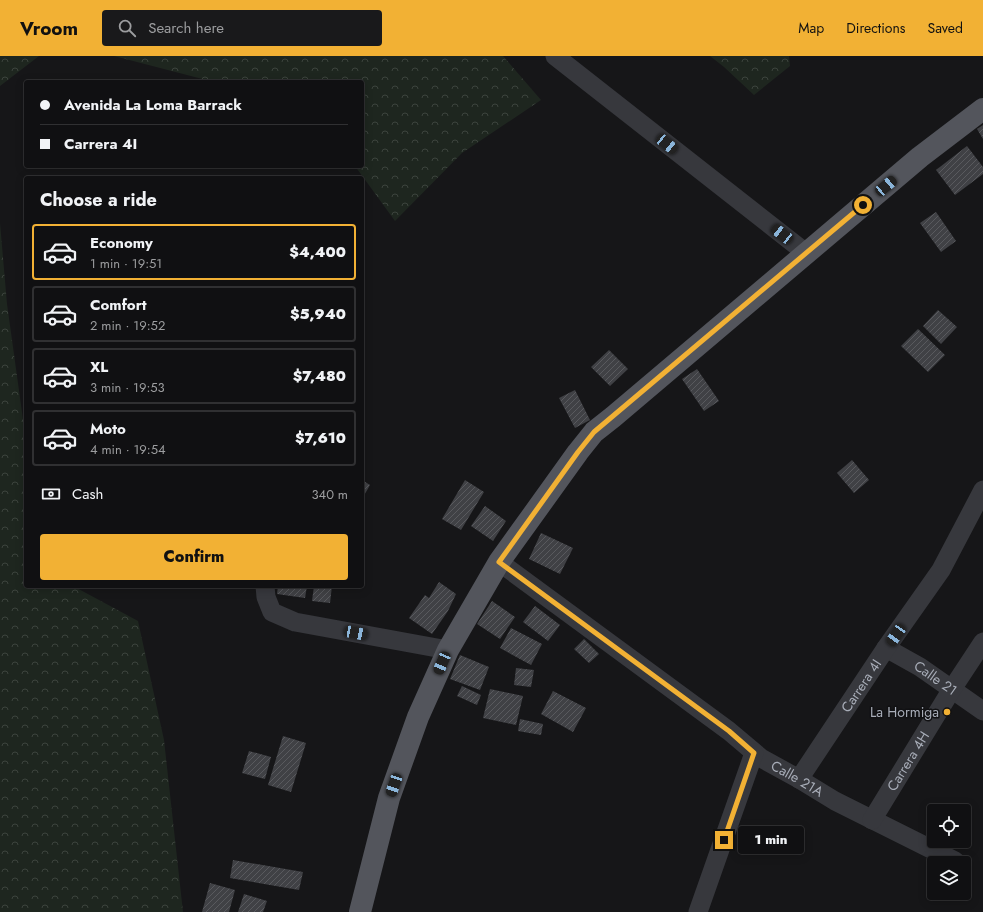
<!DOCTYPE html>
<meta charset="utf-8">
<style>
:root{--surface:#101012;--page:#19191b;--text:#f1f3f6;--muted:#9c9d9f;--line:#303032;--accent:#f2b134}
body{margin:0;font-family:Jost,sans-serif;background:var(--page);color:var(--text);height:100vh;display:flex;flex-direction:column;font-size:15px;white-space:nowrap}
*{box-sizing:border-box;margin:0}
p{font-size:13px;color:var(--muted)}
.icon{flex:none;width:22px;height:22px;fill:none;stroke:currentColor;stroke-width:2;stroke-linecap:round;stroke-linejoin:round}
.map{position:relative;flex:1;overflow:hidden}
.side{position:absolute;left:24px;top:120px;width:340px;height:412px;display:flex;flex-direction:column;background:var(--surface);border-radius:4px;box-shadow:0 2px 10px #0003,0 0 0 1px var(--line)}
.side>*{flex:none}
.guide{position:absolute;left:24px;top:24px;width:340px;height:88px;border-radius:4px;box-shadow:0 2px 10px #0003,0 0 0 1px var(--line);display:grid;align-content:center;height:88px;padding:0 16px;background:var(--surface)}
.tools{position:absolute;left:927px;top:748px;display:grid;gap:8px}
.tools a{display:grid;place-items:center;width:44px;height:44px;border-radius:4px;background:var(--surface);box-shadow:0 2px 10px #0003,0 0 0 1px var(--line);font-size:20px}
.end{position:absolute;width:18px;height:18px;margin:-9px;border:5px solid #f2b134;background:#111;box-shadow:0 0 0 2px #111}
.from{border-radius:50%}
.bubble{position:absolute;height:28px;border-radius:4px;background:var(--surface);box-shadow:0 2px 10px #0003,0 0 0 1px var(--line);font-size:13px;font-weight:800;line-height:28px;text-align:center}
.car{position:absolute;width:12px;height:24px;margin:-12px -6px;border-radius:5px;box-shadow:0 0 3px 1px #0007;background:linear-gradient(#222 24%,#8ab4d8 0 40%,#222 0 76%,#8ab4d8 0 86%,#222 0)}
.guide b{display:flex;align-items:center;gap:14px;height:38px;font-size:15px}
.guide b+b{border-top:1px solid var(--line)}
.guide i{width:10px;height:10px;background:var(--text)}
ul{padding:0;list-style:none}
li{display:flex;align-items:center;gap:12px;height:56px;margin:0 8px 6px;padding:0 8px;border:2px solid var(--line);border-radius:4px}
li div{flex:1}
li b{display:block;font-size:15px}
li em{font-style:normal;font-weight:800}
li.selected{border-color:var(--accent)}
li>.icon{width:36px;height:36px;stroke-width:1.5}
h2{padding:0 16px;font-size:18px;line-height:48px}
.pay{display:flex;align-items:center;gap:10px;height:44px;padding:0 16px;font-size:15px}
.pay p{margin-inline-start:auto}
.primary-button{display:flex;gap:8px;margin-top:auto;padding:8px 16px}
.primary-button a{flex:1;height:46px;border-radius:4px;background:var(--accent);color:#111;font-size:16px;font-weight:800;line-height:46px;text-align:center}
header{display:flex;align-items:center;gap:24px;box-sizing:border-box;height:56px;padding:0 20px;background:var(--accent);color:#111}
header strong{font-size:19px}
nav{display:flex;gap:22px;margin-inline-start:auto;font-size:14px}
.search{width:280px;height:36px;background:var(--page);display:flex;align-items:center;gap:10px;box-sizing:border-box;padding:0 14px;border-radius:4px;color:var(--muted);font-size:15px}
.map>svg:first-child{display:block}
.forest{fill:url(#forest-crowns)}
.building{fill:url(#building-hatch)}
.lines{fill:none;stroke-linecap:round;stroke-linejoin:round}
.minor{stroke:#37383d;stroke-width:19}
.major{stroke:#53555c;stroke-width:22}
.route{stroke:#f2b134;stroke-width:5}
.poi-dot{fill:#f2b134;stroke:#111113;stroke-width:1.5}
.labels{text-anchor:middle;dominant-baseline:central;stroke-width:3;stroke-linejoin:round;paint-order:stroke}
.street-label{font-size:14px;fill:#a8adb8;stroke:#111113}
.poi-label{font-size:14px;fill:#a8adb8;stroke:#111113;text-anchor:end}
</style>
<header>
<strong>Vroom</strong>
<div class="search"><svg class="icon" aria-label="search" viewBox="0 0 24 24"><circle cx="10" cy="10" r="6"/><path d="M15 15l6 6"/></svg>Search here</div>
<nav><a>Map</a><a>Directions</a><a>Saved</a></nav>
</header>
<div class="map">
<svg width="983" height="856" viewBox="0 0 983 856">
<defs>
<pattern id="forest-crowns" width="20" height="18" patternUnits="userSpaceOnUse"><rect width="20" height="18" fill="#1e261f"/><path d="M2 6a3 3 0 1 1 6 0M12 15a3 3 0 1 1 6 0" fill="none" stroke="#3c433d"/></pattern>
<pattern id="building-hatch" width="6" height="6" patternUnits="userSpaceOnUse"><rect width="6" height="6" fill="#404145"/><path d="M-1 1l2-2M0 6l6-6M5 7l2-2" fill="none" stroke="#595a5e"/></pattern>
</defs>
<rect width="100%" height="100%" fill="#161618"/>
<path class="forest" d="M0,0h39l-39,30z
M114,0h389l38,44 -79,53 -67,68 -40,-55h7v-84h-148z
M710,0h79l1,10 -36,29 -30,-28z
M0,167l7,81 19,137v145h47l65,35 26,119 19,172h-183z"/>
<path class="building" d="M983,69v14l-6,-10z
M967,90l16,21v7l-28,21 -19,-25z
M936,156l20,29 -15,11 -21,-29z
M938,254l19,17 -16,17 -18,-18z
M918,273l27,26 -17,17 -27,-26z
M609,294l19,19 -18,17 -19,-19z
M697,313l22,32 -15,10 -22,-32z
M575,334l15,30 -15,8 -16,-30z
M852,404l17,20 -15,13 -17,-20z
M362,424l8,5 -8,14z
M465,424l19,12 -23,38 -19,-11z
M485,450l21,15 -13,20 -22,-15z
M541,477l32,15 -13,26 -31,-15z
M439,526l17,12 -8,17 -16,23 -23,-16 16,-23 4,3z
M278,530h29l-2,12 -28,-4z
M314,530h18l-2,17 -18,-2z
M492,545l23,16 -15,22 -23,-15z
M535,550l25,19 -12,16 -25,-19z
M511,572l31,16 -11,21 -31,-17z
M584,583l15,15 -10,9 -15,-14z
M460,599l29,12 -9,23 -30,-11z
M516,612l18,2 -3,17 -17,-2z
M462,630l19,9 -4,10 -20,-9z
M490,633l33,7 -7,29 -33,-7z
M553,635l33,17 -13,24 -32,-18z
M520,663l23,5 -2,11 -23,-4z
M283,680l23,7 -15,49 -23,-7z
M249,695l22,6 -6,22 -23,-6z
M233,804l70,12 -4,18 -69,-12z
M210,827l25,7 -6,22h-27z
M244,838l23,7 -4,11h-25z"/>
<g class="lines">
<g class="minor">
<path d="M555,0l251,197"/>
<path id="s1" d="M499,506l230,169 32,27 38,21 36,22 120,60"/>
<path d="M265,530l1,11 6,15 23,10 153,28"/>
<path id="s2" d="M886,592l34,19 63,44"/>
<path id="s3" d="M799,723l87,-131 55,-78 42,-80"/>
<path id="s4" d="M872,764l80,-131 31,-47"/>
<path d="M698,856l56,-159"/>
</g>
<path class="major" d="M360,856l29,-114 29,-81 30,-67 51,-88 79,-110 16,-20 19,-15 307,-260 63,-48"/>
</g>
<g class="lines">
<path class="route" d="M724,784l30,-87 -25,-22 -230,-169 79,-110 16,-20 269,-227"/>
</g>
<circle class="poi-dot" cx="947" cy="656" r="4"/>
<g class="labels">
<g class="street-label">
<text stroke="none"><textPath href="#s2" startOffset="58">Calle 21</textPath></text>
<text stroke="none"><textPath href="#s3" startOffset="112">Carrera 4I</textPath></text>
<text stroke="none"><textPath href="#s4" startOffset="69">Carrera 4H</textPath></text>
<text stroke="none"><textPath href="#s1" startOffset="369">Calle 21A</textPath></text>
</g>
<g class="poi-label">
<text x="939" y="656">La Hormiga</text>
</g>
</g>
</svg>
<div class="tools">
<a><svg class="icon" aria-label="locate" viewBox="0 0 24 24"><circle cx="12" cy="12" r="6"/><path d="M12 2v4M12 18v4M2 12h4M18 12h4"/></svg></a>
<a><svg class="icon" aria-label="layers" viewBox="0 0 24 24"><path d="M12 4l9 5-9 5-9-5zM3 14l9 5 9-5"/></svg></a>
</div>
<i class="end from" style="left:863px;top:149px"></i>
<i class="end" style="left:724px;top:784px"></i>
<div class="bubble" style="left:738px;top:770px;width:66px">1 min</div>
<i class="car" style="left:667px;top:88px;rotate:129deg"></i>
<i class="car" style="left:886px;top:130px;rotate:50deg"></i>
<i class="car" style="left:782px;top:178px;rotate:308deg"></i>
<i class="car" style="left:356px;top:577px;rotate:101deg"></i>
<i class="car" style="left:896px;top:579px;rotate:215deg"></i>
<i class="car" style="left:442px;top:607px;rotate:203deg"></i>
<i class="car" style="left:394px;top:729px;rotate:199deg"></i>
<div class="guide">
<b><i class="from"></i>Avenida La Loma Barrack</b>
<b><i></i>Carrera 4I</b>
</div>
<section class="side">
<h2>Choose a ride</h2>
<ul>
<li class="selected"><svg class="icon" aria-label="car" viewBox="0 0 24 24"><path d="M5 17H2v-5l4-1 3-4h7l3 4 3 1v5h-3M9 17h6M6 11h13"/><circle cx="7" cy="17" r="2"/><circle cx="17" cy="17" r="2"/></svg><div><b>Economy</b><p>1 min · 19:51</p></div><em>$4,400</em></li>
<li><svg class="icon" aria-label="car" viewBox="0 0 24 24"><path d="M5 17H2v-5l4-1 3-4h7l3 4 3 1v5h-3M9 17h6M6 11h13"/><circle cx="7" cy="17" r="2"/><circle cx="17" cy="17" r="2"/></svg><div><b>Comfort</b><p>2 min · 19:52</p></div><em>$5,940</em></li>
<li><svg class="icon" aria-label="car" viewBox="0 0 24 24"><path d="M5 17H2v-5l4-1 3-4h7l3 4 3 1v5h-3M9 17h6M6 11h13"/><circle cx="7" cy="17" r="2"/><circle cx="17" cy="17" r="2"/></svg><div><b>XL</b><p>3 min · 19:53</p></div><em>$7,480</em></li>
<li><svg class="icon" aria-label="car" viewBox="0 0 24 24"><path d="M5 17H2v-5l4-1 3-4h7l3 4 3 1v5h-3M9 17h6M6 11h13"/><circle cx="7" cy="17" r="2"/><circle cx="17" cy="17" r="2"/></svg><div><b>Moto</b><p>4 min · 19:54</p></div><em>$7,610</em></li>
</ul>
<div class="pay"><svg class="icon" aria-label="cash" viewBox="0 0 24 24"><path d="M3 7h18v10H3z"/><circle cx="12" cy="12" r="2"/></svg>Cash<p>340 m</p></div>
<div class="primary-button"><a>Confirm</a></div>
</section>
</div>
